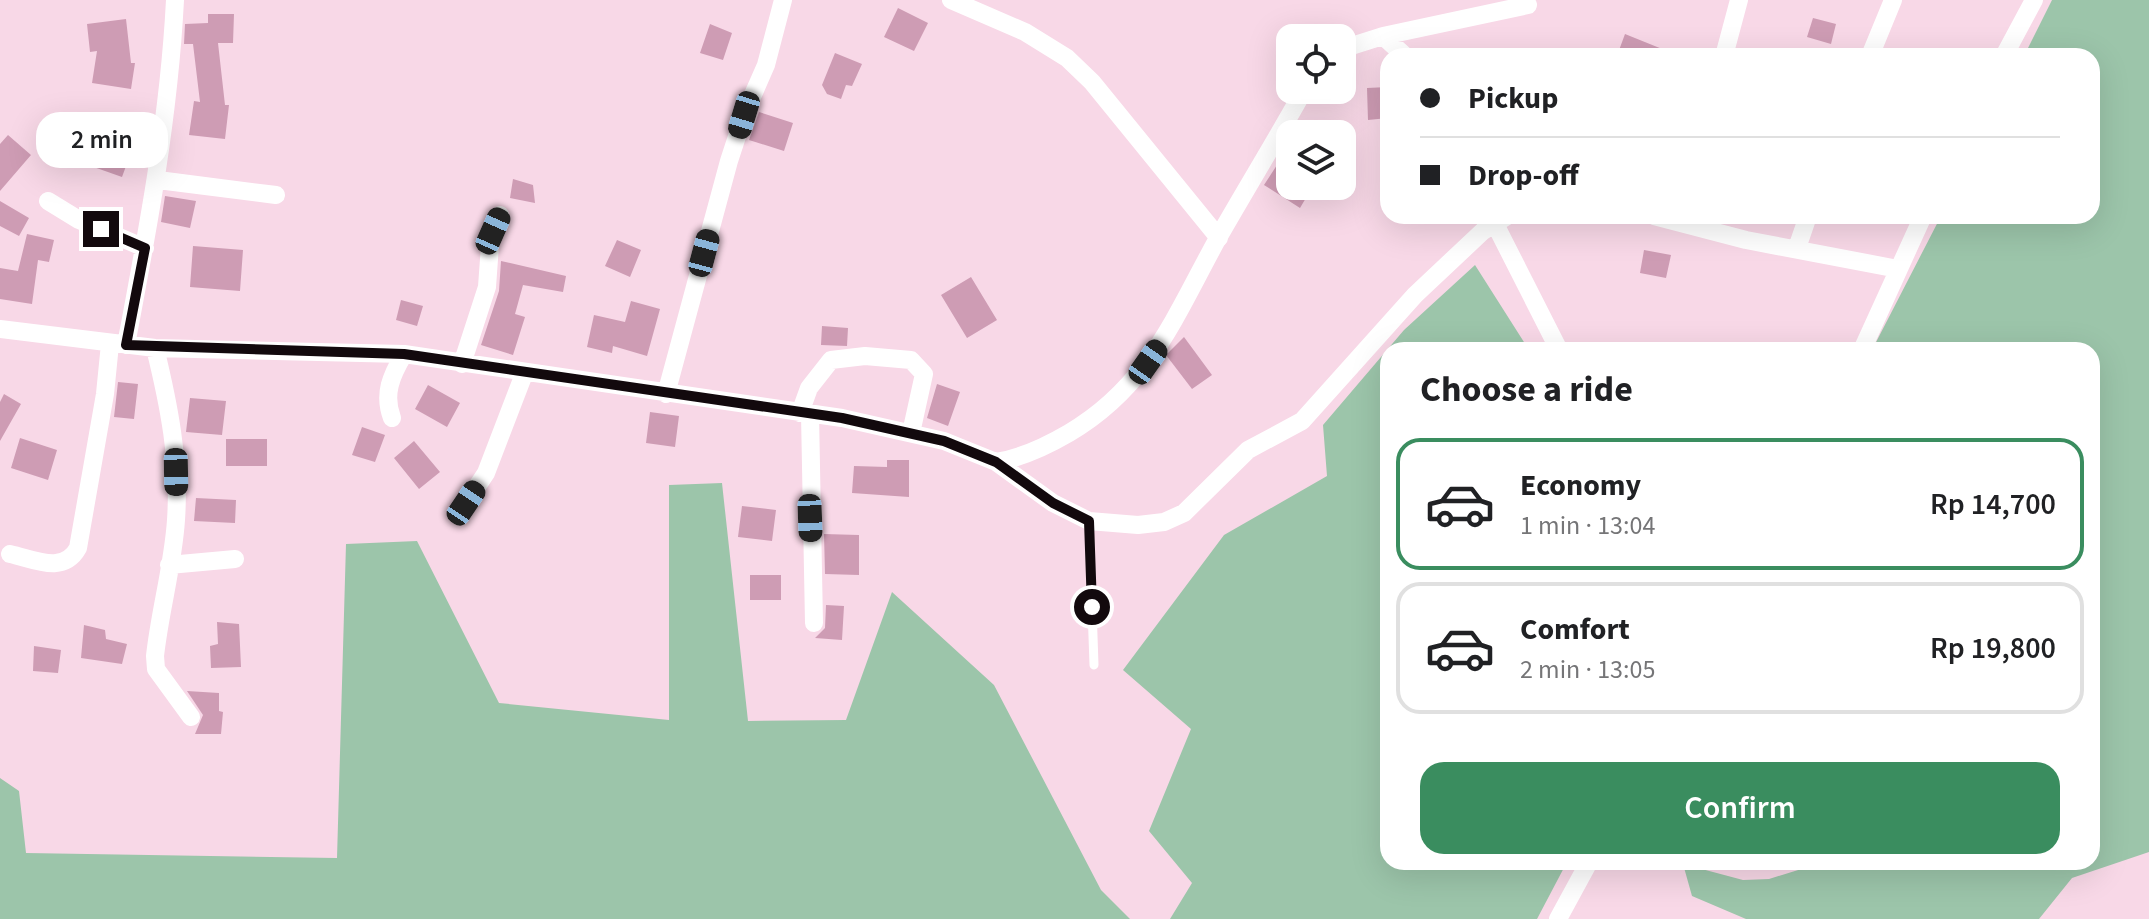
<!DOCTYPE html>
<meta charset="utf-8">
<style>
:root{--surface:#fff;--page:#f6f6f6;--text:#202124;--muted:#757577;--line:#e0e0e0;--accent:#3a8d5f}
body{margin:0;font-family:"Source Sans 3",sans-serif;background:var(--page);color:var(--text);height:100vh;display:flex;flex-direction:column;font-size:30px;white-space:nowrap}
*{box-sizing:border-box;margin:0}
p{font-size:26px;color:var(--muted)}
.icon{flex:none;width:44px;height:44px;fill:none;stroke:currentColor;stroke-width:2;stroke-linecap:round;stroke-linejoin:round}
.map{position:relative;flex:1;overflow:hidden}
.side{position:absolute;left:1380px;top:342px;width:720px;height:528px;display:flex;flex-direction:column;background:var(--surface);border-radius:24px;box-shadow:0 8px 32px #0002}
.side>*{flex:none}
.banner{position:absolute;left:1380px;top:48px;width:720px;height:176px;border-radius:24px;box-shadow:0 8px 32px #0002;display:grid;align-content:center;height:176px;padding:0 40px;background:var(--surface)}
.tools{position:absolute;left:1276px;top:24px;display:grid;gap:16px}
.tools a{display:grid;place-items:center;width:80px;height:80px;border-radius:16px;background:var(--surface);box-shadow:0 8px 32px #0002;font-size:40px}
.end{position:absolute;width:36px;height:36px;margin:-18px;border:10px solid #12090d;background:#fff;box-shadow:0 0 0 4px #fff}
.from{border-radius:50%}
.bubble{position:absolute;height:56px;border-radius:24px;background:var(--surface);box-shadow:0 8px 32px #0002;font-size:26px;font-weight:600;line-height:56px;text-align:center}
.car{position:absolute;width:24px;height:48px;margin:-24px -12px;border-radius:10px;box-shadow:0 0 6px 2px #0007;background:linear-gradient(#222 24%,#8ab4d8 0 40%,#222 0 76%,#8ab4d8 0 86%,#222 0)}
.banner b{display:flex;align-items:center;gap:28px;height:76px;font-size:30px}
.banner b+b{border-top:2px solid var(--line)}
.banner i{width:20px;height:20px;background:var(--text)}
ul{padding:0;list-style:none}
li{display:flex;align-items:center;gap:24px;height:132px;margin:0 16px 12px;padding:0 24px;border:4px solid var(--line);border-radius:24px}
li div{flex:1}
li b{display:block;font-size:30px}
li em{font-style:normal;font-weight:600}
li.selected{border-color:var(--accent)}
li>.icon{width:72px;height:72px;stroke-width:1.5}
h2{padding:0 40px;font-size:36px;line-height:96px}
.action{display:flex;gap:16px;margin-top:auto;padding:16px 40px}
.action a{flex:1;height:92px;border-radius:24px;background:var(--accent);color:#fff;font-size:32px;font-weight:600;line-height:92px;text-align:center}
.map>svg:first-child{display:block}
.green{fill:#9cc5aa}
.building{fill:#ce9cb4}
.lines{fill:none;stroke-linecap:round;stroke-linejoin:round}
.service{stroke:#fff;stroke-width:9}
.minor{stroke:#fff;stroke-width:18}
.route{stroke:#12090d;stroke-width:10}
</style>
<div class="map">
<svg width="2149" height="919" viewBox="0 0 2149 919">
<rect width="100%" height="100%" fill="#f8d8e7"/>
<path class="green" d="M2052,0h97v852l-77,26 -33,41h-293l-54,-23 -9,-32 60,16 26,-1 55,-17h268v-512h-220l69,-134h151v-160h-68z
M1475,265l54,85h-141v512h179l-30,57h-367l22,-36 -43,-52 42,-102 -68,-59 101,-135 103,-59 -4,-51 81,-95z
M722,483l26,238 98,-1 46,-128 102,93 107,205 29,29h-1130v-141l19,13 7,62 311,5 9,-314 71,-3 82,162 170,17v-235z"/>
<path class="building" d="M898,8l30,15 -14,28 -30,-14z
M208,14h26l-1,29h-15l7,62h4l-4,34 -36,-4 5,-34 6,1 -7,-58h-9l1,-20 23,-1z
M1813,18l23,6 -5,20 -24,-7z
M126,19l5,44h4l-4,26 -39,-6 5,-32 -7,1 -3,-28z
M710,24l22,9 -9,27 -23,-7z
M1625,34l52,21v1h-51l-8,-3z
M835,53l27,11 -10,22 -6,-1 -5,14 -14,-5 -5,-9z
M1388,87v31l-20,2 -1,-32z
M759,112l34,11 -9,28 -35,-11z
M8,135l23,20 -31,36v-47z
M95,146l34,12 -7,19 -34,-12z
M1277,165l13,8v13h23l-13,22 -36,-23z
M513,179l20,6 2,18 -25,-5z
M165,196l31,5 -6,27 -29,-6z
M0,201l29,17 -10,18 -19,-10z
M27,234l27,6 -5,22 -11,-2 -6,44 -32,-5v-31l18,3z
M617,240l24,10 -11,27 -25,-11z
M193,246l50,4 -3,41 -50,-4z
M1644,250l27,5 -5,23 -26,-5z
M501,261l65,15 -3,16 -40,-7 -8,29 10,3 -12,38 -32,-10 18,-54z
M971,277l26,43 -30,18 -26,-43z
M401,300l22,6 -6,20 -21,-6z
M631,301l29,8 -13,47 -34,-10 -1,7 -25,-6 7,-32 31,7z
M822,326l26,2 -1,18 -26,-1z
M1184,337l28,38 -20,14 -26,-34z
M118,382l20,2 -4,35 -20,-2z
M937,384l23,8 -12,34 -21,-8z
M428,385l32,18 -13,24 -32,-18z
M4,394l17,10 -21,37v-39z
M190,398l36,3 -4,34 -36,-3z
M650,412l29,4 -4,31 -29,-4z
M362,427l23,8 -10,27 -23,-7z
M20,438l37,12 -9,30 -37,-12z
M226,439h41v27h-41z
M414,441l26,31 -21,17 -25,-31z
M887,460h22v37l-57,-4 2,-27 33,1z
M196,498l40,2 -1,23 -41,-2z
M742,506l34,4 -4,31 -34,-4z
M824,534l35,1v40l-34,-1z
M750,575h31v25h-31z
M826,605l18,1 -2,34 -27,-2 10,-10z
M217,622l22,2 2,43 -30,1 -1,-22 8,-2z
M84,625l21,5 1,9 21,5 -5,20 -41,-6z
M34,646l27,4 -3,23 -25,-2z
M187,691l32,2v18l4,1 -2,22h-26l8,-19z"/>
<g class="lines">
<path class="service" d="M1089,521l5,144"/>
<path class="minor" d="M951,0l74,32 42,26 25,24 127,156
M1383,36l145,-31
M1342,49l41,-13 22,20
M1724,56l15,-56
M1870,56l23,-56
M2004,56l30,-56
M158,180l118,15
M48,201l31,19 66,28
M1491,216l68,134
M1654,216l92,24 152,29
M1797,248l11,-32
M0,329l155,19 249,6 438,64 102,23 52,21 57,41 36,18 49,4 26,-3 20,-9 64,-63 54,-29 113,-126 68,-64 24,-15
M126,345c22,-116 43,-228 49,-345
M155,348c14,57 25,113 21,172 -3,46 -16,90 -21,136l1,13 35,48
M1862,350l61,-134
M462,364l25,-77 3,-42 10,-30
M666,394l63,-233 15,-46 22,-50 17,-65
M800,413l9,-25 22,-28 34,-4 46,4 13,14 -13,59
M810,414l4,209
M392,418c-9,-24 -1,-42 12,-64
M996,462c26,-4 49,-15 73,-29 80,-47 106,-117 149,-195 28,-49 58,-98 86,-148
M466,503l20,-30 38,-99
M10,554c24,5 53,21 68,-6l27,-154 5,-50
M169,565l66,-6
M1558,919l31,-57"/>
</g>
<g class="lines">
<path class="route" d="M101,229l44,19 -19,97 278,9 438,64 102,23 52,21 57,41 36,18 3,86"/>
</g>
</svg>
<div class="tools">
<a><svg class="icon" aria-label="locate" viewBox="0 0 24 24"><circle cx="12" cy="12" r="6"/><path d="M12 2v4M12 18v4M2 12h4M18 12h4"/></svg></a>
<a><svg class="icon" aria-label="layers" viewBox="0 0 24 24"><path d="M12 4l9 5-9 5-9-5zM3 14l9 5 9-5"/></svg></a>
</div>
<i class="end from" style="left:1092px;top:607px"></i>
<i class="end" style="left:101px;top:229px"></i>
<div class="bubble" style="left:36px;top:112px;width:132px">2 min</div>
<i class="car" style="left:744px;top:115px;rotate:197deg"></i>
<i class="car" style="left:493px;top:231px;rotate:24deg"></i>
<i class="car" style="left:704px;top:253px;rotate:15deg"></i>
<i class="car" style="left:1148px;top:362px;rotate:35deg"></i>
<i class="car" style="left:176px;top:472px;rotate:179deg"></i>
<i class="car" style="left:466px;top:503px;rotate:34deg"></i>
<i class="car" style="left:810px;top:518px;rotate:178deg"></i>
<div class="banner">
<b><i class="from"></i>Pickup</b>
<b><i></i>Drop-off</b>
</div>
<section class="side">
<h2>Choose a ride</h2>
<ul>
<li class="selected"><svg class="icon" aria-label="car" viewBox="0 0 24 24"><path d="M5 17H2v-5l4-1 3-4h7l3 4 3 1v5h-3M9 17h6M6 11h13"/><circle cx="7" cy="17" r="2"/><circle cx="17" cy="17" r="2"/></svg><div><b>Economy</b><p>1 min · 13:04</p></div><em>Rp 14,700</em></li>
<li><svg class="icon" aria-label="car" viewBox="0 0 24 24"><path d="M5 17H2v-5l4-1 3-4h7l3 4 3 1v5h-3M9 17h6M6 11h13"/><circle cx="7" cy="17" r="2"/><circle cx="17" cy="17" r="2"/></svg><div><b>Comfort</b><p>2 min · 13:05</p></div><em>Rp 19,800</em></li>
</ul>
<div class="action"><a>Confirm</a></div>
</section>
</div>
